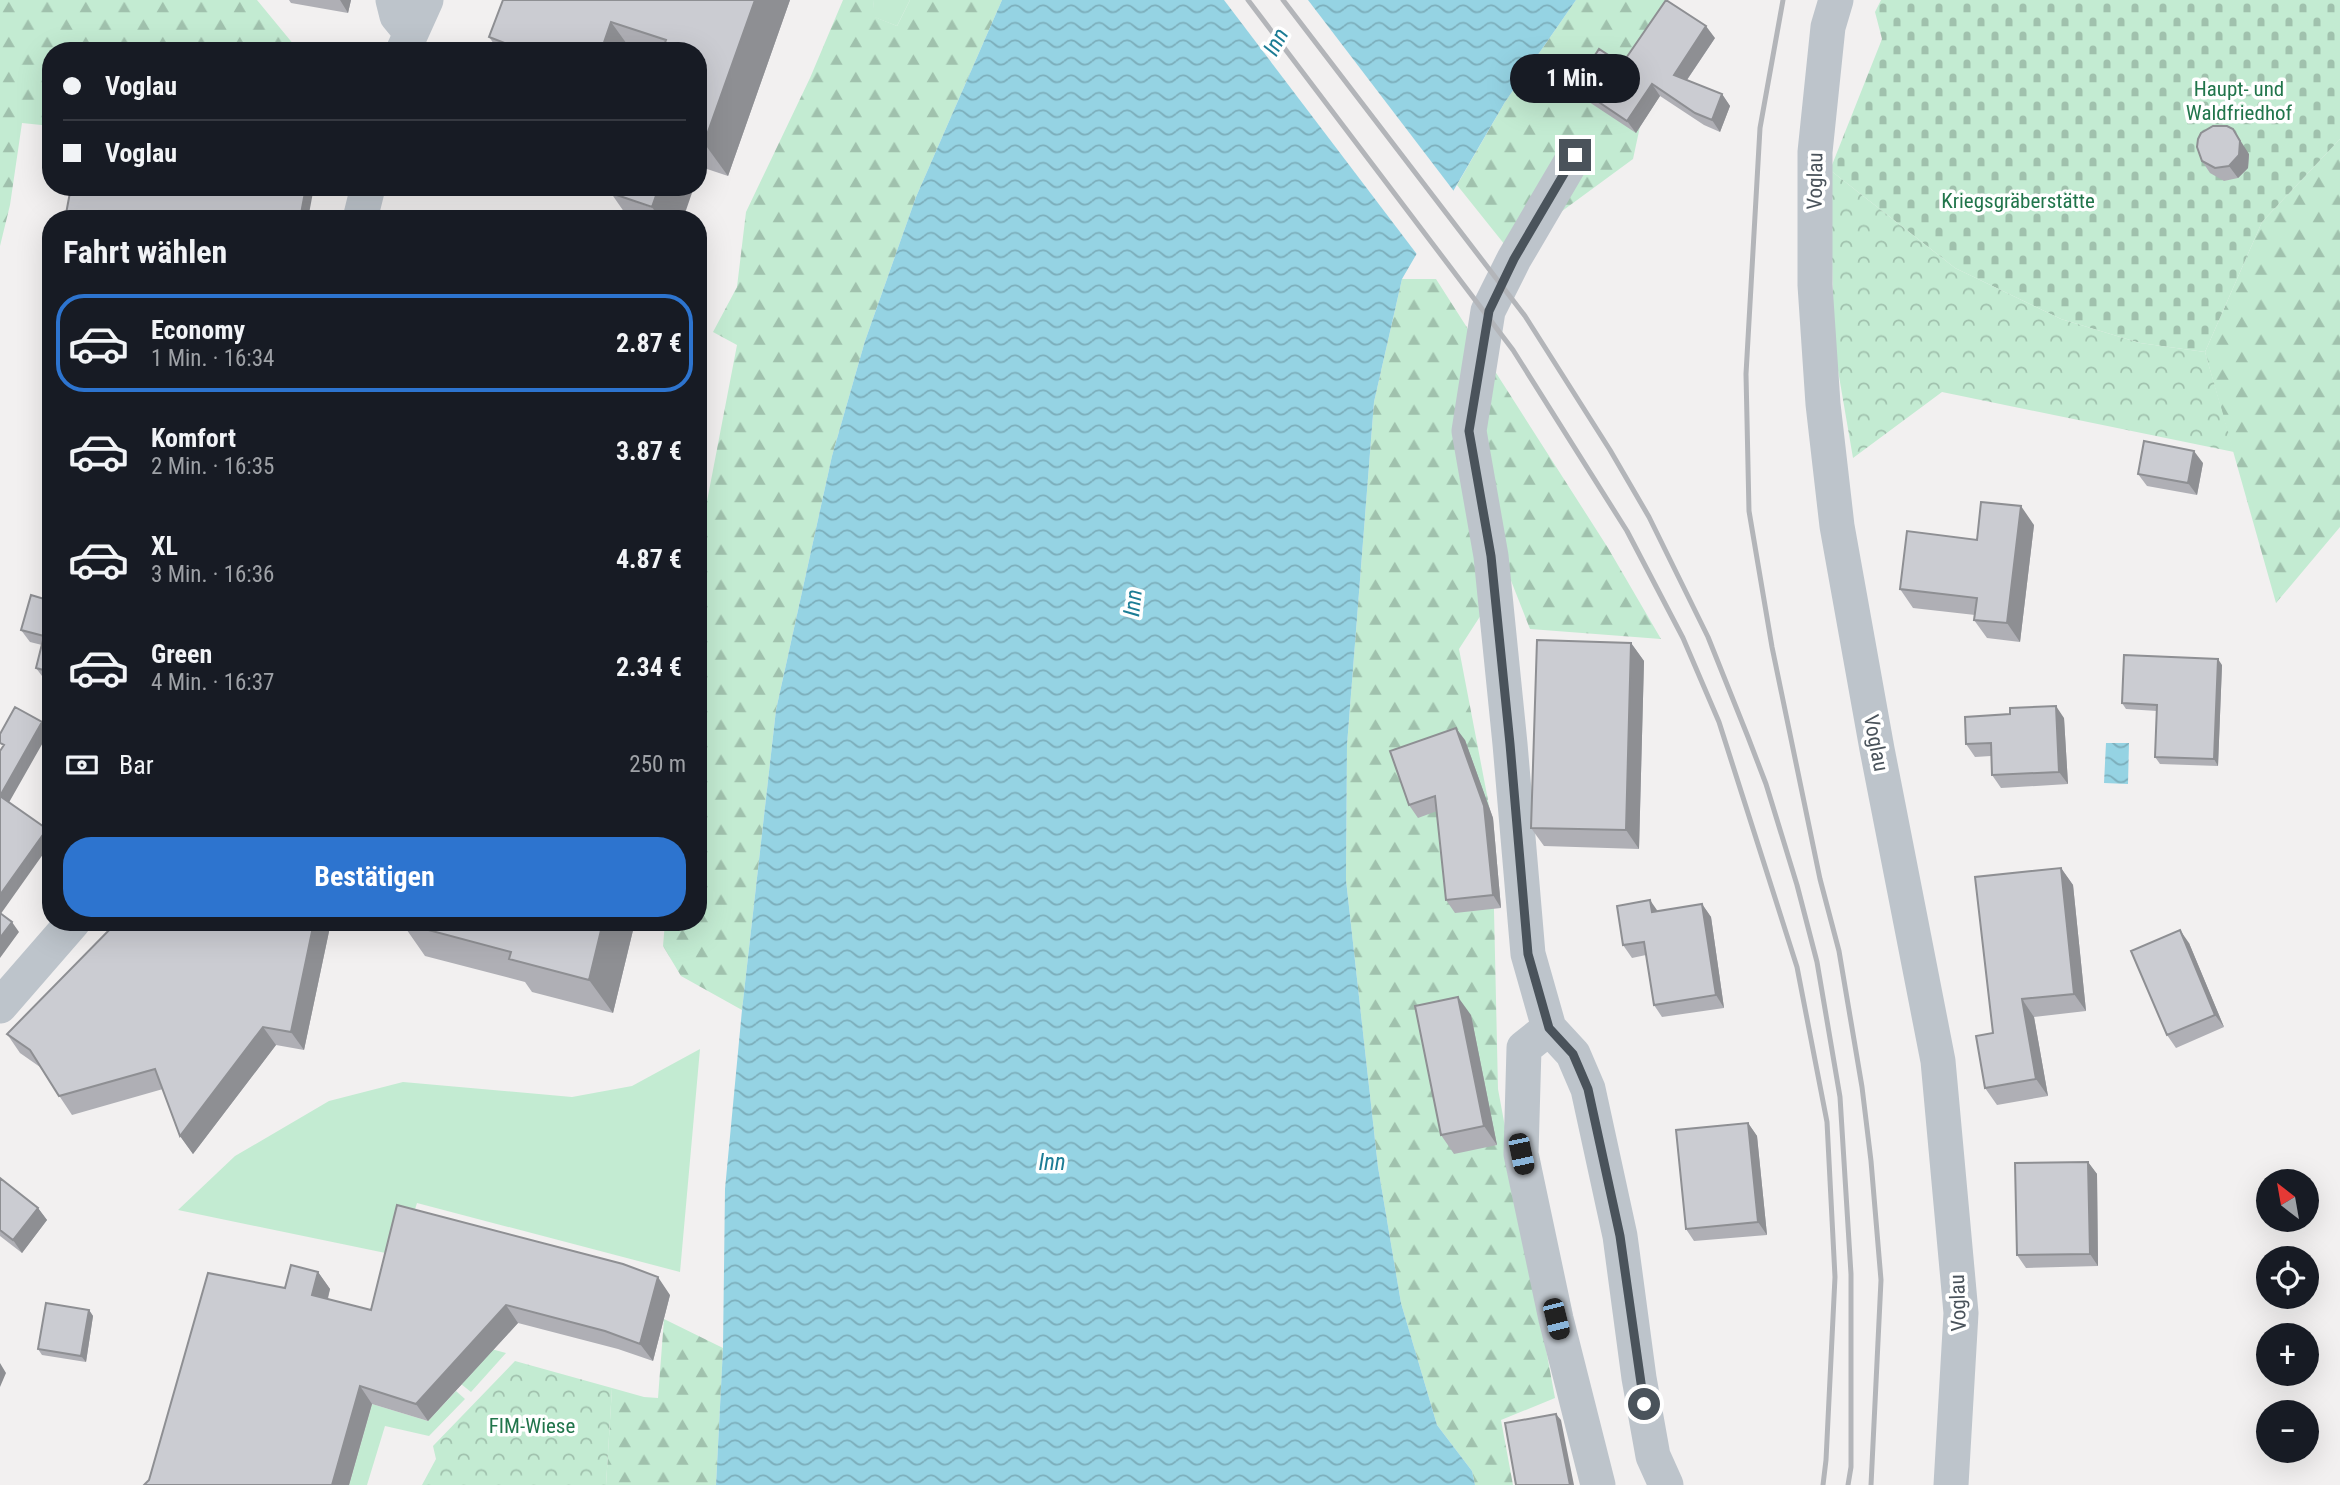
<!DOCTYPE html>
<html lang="de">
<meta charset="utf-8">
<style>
:root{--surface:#171b24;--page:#20242c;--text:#f1f3f6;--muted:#9ea1a6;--line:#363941;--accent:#2d74cf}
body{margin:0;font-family:"Roboto Condensed",sans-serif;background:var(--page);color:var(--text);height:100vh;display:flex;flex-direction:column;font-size:26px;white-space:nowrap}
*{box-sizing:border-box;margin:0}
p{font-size:23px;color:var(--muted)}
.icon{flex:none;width:38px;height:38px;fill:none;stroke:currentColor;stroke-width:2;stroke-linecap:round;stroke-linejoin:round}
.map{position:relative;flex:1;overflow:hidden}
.drawer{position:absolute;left:42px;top:210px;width:665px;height:721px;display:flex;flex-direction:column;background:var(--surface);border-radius:28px;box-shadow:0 7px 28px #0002}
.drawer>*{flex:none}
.hud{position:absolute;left:42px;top:42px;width:665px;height:154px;border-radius:28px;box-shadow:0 7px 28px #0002;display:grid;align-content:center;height:154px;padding:0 21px;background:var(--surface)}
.needle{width:46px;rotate:329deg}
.tools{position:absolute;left:2256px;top:1169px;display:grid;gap:14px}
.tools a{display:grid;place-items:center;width:63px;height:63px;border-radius:50%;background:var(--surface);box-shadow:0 7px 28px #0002;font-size:35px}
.end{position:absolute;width:32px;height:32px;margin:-16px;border:9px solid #4a535b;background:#fff;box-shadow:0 0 0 4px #fff}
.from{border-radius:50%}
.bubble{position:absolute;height:49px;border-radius:24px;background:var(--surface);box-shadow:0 7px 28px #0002;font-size:23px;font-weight:700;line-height:49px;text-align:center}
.car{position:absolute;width:21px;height:42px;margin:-21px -10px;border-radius:9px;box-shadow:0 0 5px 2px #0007;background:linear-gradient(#222 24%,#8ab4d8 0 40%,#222 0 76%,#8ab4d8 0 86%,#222 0)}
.hud b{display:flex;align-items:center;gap:24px;height:66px;font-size:26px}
.hud b+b{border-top:2px solid var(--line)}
.hud i{width:18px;height:18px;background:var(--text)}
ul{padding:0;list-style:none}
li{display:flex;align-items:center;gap:21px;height:98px;margin:0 14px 10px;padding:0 7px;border:4px solid transparent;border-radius:28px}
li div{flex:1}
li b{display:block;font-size:26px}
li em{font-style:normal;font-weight:700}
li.selected{border-color:var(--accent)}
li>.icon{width:63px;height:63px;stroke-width:1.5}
h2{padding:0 21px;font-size:32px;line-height:84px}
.pay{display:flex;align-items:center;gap:18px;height:77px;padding:0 21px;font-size:26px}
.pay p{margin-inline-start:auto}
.cta{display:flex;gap:14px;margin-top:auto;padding:14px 21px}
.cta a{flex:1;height:80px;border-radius:28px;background:var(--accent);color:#fff;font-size:28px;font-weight:700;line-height:80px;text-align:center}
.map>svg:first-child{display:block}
.grass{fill:#c3ebd2}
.forest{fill:url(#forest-firs)}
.cemetery{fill:url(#cemetery-stones)}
.park{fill:url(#park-crowns)}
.water{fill:url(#water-waves)}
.pier{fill:#f2f0f0}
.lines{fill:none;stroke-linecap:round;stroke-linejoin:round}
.minor{stroke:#bdc4cb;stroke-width:35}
.rail{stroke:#b3b5b9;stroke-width:5}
.wall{fill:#afafb5}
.shaded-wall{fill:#8e8f93}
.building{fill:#cbccd2;stroke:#8e8f93;stroke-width:2}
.route{stroke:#4a535b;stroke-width:9}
.labels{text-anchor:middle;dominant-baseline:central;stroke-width:7;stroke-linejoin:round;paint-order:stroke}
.park-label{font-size:21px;fill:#21754b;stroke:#fff}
.street-label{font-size:21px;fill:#4a535b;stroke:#fff}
.water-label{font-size:23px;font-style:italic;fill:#1b7c95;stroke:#fff}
</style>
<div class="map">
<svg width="2340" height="1485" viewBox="0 0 2340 1485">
<defs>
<pattern id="forest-firs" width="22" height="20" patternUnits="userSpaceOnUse" patternTransform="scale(1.75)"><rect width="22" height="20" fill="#c3ebd2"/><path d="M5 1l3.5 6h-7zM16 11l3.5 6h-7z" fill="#a0c1ad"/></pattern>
<pattern id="cemetery-stones" width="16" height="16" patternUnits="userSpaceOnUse" patternTransform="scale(1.75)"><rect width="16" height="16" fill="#c3ebd2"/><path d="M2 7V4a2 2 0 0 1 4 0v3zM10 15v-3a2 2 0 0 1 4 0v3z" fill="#a0c1ad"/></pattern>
<pattern id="park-crowns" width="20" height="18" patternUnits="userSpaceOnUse" patternTransform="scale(1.75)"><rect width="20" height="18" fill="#c3ebd2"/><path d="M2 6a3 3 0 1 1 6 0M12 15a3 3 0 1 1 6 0" fill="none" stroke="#a0c1ad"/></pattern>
<pattern id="water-waves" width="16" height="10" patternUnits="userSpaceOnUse" patternTransform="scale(1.75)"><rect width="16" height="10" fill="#95d3e3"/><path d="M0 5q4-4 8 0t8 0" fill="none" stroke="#7caebb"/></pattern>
</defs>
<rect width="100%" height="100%" fill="#f2f0f0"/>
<path class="grass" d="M873,0h37l-13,26 -23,-9z
M700,1049l-20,223 -263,-69 -17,53 -222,-46 57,-54 94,-55 74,-19 169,15 60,-11z
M326,1304l180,49 -35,39 -10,-8z
M456,1391l9,8 -36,37 -44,-10 -18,59h-18l23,-81 56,17z"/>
<path class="forest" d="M0,0h257l42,51h-248v75l-29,-3 -12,82 -10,41z
M843,0h30l2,17 22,9 13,-26h92l-86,197 -51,144 -33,115 -56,254 -34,300 -61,-34 -18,-30 2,-24h33v-374l39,-203 -24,-13 24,-45 9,-75 64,-134z
M1576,0h91l-34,159 -124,91 -52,-65 48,-83z
M2340,139v388l-64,76 -71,-251 57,-130z
M1402,279h34l172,269 53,91 -131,-10 -22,-56 -49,76 33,172 6,268 57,309 -54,22 12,65h-38l-3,-14 -35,-46 -36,-122 -23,-136 -32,-287 1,-135 27,-343z
M664,1319l59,29 -7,137h-110l6,-97 32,9 14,1z"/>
<path class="cemetery" d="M1881,0h459v139l-78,83 -57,130 -65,-9 -79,-24 -106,-51 -125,-98 52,-131 -7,-27z"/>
<path class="park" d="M1830,170l125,98 106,51 79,24 65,9 29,100 -292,-60 -89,66 -19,-111z
M515,1361l97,27 -6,97h-184l14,-26 -3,-13z"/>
<path class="water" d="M1002,0h574l-71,102 -103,177 -28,123 -27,343 -1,135 32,287 23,136 36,122 35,46 3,14h-759l7,-137 2,-159 17,-179 34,-300 56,-254 33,-115 51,-144z
M2106,743h23l-1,41 -24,-1z"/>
<path class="pier" d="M1224,0h84l148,194 -37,63z"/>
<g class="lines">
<path class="minor" d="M393,0l4,16 14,17
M1836,0l-8,27 -13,125v133l8,119 14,122 40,223 61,312 23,252 -10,172
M403,51l23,-51
M1575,155l-61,104 -26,52 -19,120 22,125 19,188 18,210 21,74 24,26 15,35 32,147 19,142 14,78 13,29
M360,219l8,-32
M0,1006l73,-84
M1549,1028l-25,20 -3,106 35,165 42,166"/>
<path class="rail" d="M1248,0l265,350 114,181 56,107 36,84 78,245 30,155 8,155 -9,183 -3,25
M1283,0l242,316 85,134 39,67 59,120 40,100 18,47 31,101 20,77 23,135 11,177v193l-3,18
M1783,0l-23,128 -14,246 3,137 23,136 48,232 19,72 23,136 9,74 10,119 -10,205"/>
</g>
<path class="wall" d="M289,0h62l-3,13 -57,-10z
M503,0h287l-62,176 -27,-9 -3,8v-124h-199l-10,-14z
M1715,38l-28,42 35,14 8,12 -10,26 -16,-7 -44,-29 -24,37 -53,-35 -8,-12 47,-22z
M2249,154l-1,14 -10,10 -14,3 -14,-8 -8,-12z
M611,193l72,26h-54z
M2203,463l-6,32 -50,-9 -9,-12z
M2034,525l-14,117 -33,-4 -13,-18 1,-5 -62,-7 -13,-19 77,-49z
M51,601v81l-6,-2 -9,-12 6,-23 -12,-3 -9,-12z
M1631,643l13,18 -5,188 -95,-3 -13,-18z
M2222,665l-4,101 -58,-2 -5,-7 2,-46 -31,-2 -4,-6z
M2064,718l4,66 -67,4 -9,-13 -1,-19 -16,1 -9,-13z
M1465,740l28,78 8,90 -46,5 -9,-13 -9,-89 -19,7 -9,-13z
M2061,868l12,17 13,126 -52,6 14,79 -51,9 -12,-17 8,-55z
M1702,904l9,13 13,91 -62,9 -8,-12 -8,-50 -14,3 -9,-13 35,-34z
M331,922l-27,128 -28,-5 -83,109 -13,-18 -17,-47 -91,26 -32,-48 -20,-14 -13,-19z
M402,922h233l-22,91 -81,-21 -7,-10 -100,-26 -23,-33z
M2189,943l35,84 -48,21 -9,-13z
M1471,1015l26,130 -43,9 -13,-19z
M1748,1123l9,13 10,99 -73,6 -8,-12z
M2088,1162l9,12 1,92 -72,2 -9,-13z
M0,1178l38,30 9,12 -25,33 -22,-17z
M318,1272l12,17 -2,10 43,11 299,-15 -17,66 -35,-12 -100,-26 -90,98 -56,-17 -23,81h-205l5,-5 136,-192z
M89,1310l4,6 -7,46 -44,-7 -4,-6z"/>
<path class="shaded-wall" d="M340,0h11l-3,13z
M755,0h35l-62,176 -24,-33z
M611,22l21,29h-31z
M1706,26l9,12 -33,49 -8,-12z
M1652,84l8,12 -24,37 -9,-12z
M1722,94l8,12 -10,26 -8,-12z
M2233,129l16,25 -1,14 -10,10 -9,-12z
M698,163l3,4 -3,8z
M306,187h8l-6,32h-8z
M659,187h35l-11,32h-23l-8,-12z
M2194,451l9,12 -6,32 -9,-12z
M2021,506l13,19 -14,117 -13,-19z
M1631,643l13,18 -5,188 -13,-19z
M2218,659l4,6 -4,101 -4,-7z
M2056,706l8,12 4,66 -9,-12z
M42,722l7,10 -42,74 -7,-10z
M1456,728l9,12 28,78 8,90 -8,-13z
M47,829l4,6v8l-51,72v-20z
M2061,868l12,17 13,126 -12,-17z
M1650,900l9,13 -7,-1z
M1702,904l9,13 13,91 -8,-13z
M12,922l7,10 -19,26v-20z
M314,922h17l-27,128 -13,-18z
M603,922h32l-22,91 -24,-33z
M2180,930l9,13 35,84 -9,-12z
M1458,997l13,18 26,130 -13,-19z
M2022,999l12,18 14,79 -12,-17z
M263,1027l13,18 -83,109 -13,-18z
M1748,1123l9,13 10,99 -9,-13z
M2088,1162l9,12 1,92 -8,-12z
M38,1208l9,12 -25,33 -9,-13z
M318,1272l12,17 -6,23 -12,-17z
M658,1277l12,18 -17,66 -13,-17z
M506,1305l12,18 -90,98 -12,-17z
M89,1310l4,6 -7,46 -5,-6z
M0,1363l6,10 -6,14z
M360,1386l12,18 -23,81h-17z
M1556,1414l5,6 13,65h-4z"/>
<path class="building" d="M503,0h252l-51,143 -6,-2v-90h-36l4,-11 -55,-18 -10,29h-76l-36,-14z
M1666,0l40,26 -32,49 48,19 -10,26 -17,-7 -43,-29 -25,37 -52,-35 24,-37 23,15z
M2213,126h14l6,3 7,12 -1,14 -10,11 -14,2 -13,-7 -5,-14 1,-8 3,-6z
M71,187h235l-6,32h-235z
M613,187h46l-7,20 -41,-14z
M2144,441l50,10 -6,32 -50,-9z
M1981,502l40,4 -14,117 -33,-3 3,-22 -77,-9 7,-58 70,9z
M31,595l20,6v71l-15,-4 8,-32 -23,-6z
M1537,640l94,3 -5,187 -95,-2z
M2124,655l94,4 -4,100 -59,-2 2,-52 -35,-2z
M2056,706l3,66 -67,3 -1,-32 -25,1 -1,-27 45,-3v-6z
M15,707l27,15 -42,74 47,33 -47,66v-144l4,-6 -4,-2v-9z
M1456,728l28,78 9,89 -47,5 -11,-104 -26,9 -19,-54z
M2061,868l13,126 -52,5 14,80 -51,9 -9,-52 17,-3 -18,-156z
M1650,900l2,12 50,-8 14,91 -62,10 -10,-63 -21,3 -6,-39z
M0,913l12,9 -12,16z
M117,922h197l-23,110 -28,-5 -83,109 -25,-67 -96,27 -29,-46 -23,-16z
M402,922h201l-14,58 -80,-21 2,-7 -109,-29z
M2180,930l35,85 -48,20 -36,-84z
M1458,997l26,129 -43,9 -26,-129z
M1748,1123l10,99 -72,7 -10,-99z
M2088,1162l2,92 -73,1 -2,-92z
M0,1178l38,30 -25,32 -13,-10z
M397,1205l226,59 35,13 -18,67 -35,-13 -99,-26 -90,99 -56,-18 -28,99h-188l5,-5 59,-207 77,15 6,-23 27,7 -6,23 59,15z
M46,1303l43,7 -8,46 -43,-7z
M1556,1414l14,71h-54l-11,-62z"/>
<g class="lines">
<path class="route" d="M1575,155l-61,104 -25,52 -20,120 22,125 19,188 18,210 21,74 24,26 15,35 32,147 24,168"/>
</g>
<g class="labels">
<g class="park-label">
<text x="2239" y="89">Haupt- und<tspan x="2239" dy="24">Waldfriedhof</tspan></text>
<text x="2018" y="201">Kriegsgräberstätte</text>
<text x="532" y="1426">FIM-Wiese</text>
</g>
<g class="street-label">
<text transform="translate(1815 181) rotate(-89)">Voglau</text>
<text transform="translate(1876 743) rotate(79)">Voglau</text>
<text transform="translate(1958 1303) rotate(-92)">Voglau</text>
</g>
<g class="water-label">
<text transform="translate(1276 42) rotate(-62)">Inn</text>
<text transform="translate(1133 603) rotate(-84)">Inn</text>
<text x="1052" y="1162">Inn</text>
</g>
</g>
</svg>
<div class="tools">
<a><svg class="needle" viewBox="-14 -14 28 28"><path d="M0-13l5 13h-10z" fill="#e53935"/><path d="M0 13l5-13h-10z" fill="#9ea1a6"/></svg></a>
<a><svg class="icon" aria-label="locate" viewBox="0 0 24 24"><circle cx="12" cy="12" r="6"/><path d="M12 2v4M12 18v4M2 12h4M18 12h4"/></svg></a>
<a>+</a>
<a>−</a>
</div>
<i class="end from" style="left:1644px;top:1404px"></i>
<i class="end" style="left:1575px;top:155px"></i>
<div class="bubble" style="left:1510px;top:54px;width:130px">1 Min.</div>
<i class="car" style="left:1521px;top:1154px;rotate:168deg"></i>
<i class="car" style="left:1556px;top:1319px;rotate:166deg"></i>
<div class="hud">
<b><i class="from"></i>Voglau</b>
<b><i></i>Voglau</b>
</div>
<section class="drawer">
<h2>Fahrt wählen</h2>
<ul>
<li class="selected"><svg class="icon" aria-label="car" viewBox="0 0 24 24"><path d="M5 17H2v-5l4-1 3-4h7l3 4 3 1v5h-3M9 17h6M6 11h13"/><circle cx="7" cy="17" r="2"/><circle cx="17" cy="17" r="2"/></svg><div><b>Economy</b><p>1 Min. · 16:34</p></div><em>2.87 €</em></li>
<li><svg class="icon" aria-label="car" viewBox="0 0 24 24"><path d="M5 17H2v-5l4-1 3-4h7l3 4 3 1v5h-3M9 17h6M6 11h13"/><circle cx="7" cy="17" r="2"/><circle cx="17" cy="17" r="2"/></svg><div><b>Komfort</b><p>2 Min. · 16:35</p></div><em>3.87 €</em></li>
<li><svg class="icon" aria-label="car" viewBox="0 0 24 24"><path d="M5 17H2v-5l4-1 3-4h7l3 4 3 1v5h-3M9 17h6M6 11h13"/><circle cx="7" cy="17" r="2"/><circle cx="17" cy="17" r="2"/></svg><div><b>XL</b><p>3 Min. · 16:36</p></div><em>4.87 €</em></li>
<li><svg class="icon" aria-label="car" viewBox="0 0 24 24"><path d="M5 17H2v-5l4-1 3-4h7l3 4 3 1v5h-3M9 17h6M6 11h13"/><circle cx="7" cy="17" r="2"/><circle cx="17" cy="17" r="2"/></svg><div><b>Green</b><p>4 Min. · 16:37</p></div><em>2.34 €</em></li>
</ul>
<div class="pay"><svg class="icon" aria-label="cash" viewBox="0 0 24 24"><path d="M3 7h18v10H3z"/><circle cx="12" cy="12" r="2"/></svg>Bar<p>250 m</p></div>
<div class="cta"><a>Bestätigen</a></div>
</section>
</div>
